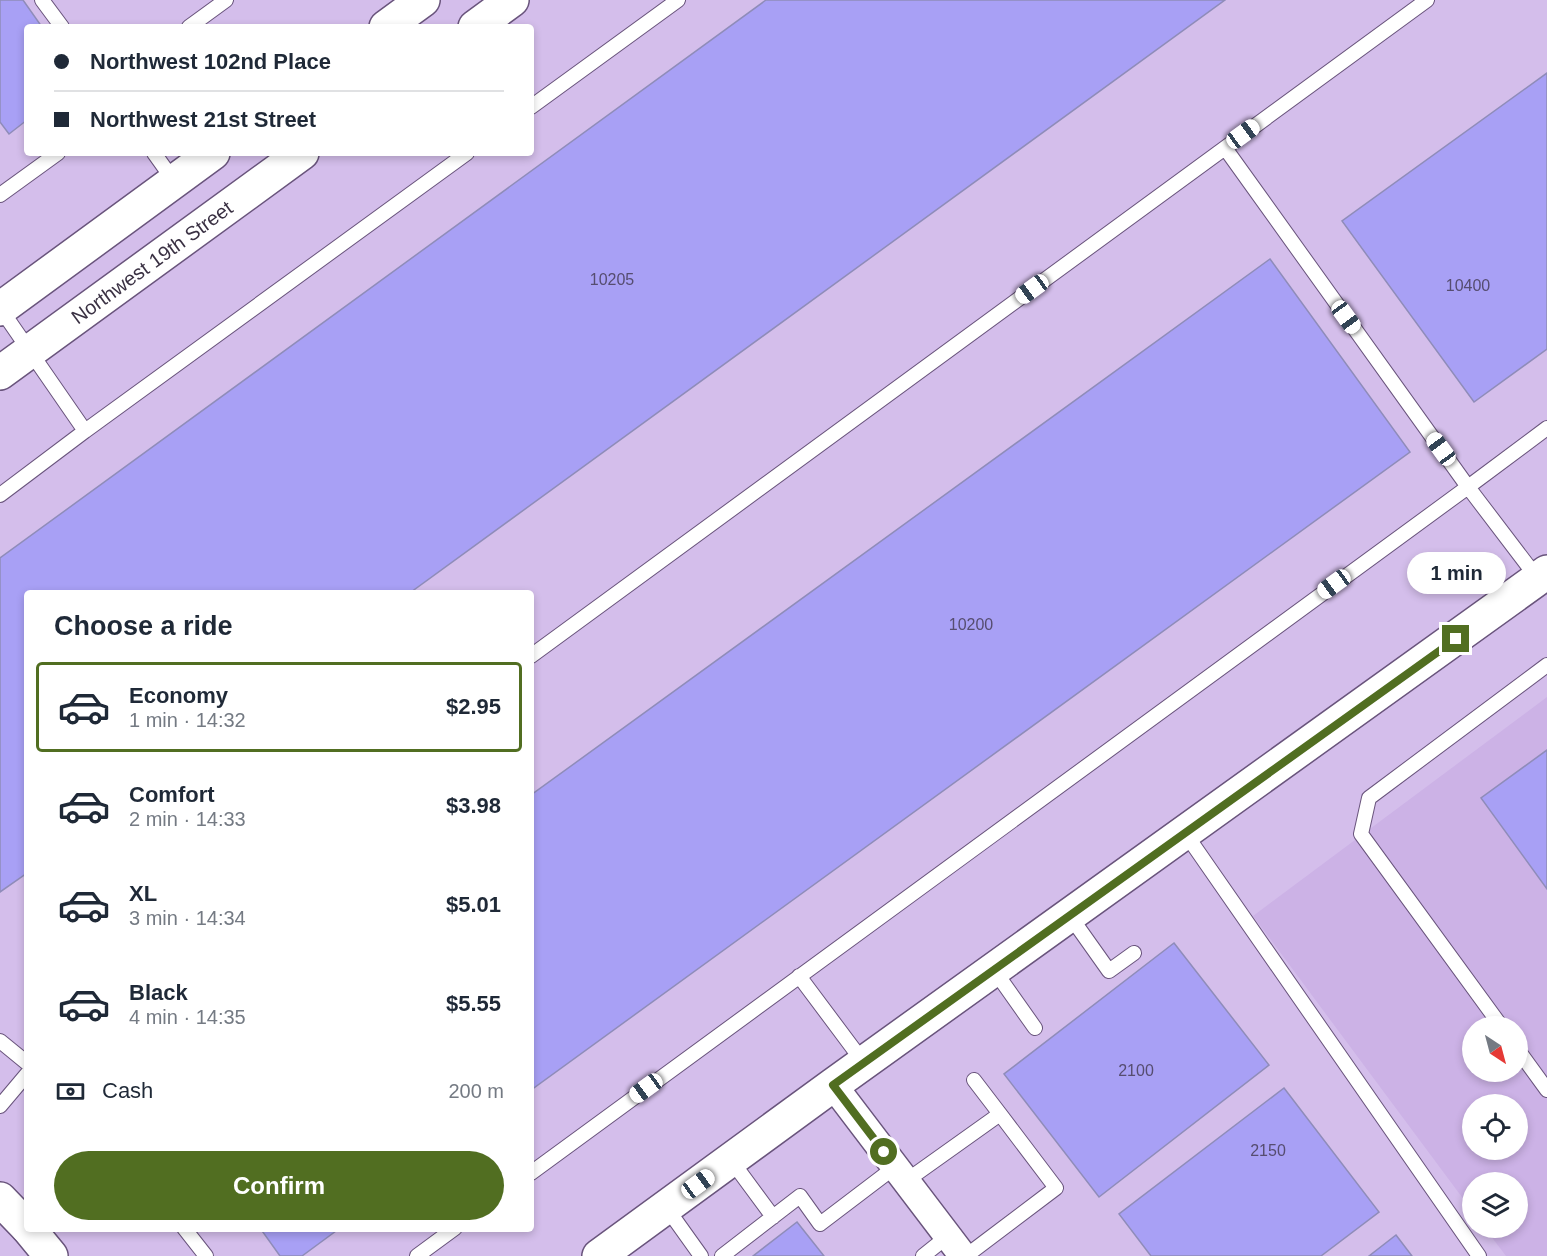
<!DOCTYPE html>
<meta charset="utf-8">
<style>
:root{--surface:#fff;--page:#f6f6f7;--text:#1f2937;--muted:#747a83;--line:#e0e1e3;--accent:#516e21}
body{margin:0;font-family:Arial,sans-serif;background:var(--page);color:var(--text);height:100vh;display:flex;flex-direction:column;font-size:22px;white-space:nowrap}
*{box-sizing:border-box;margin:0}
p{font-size:20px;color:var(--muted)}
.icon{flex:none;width:33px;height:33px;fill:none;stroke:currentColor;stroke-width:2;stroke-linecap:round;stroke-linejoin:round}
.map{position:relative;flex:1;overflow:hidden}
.drawer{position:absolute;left:24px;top:590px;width:510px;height:642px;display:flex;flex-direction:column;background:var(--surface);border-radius:6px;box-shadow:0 3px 9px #0003}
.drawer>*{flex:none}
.hud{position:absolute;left:24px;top:24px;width:510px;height:132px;border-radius:6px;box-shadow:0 3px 9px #0003;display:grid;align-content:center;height:132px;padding:0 30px;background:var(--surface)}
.needle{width:39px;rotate:144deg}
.tools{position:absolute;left:1462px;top:1016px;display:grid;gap:12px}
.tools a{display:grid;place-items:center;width:66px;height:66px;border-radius:50%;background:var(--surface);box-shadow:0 3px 9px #0003;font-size:30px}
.end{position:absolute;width:27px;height:27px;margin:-14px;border:8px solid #516e21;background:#fff;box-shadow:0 0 0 3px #fff}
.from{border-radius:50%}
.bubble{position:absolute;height:42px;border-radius:21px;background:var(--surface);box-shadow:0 3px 9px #0003;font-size:20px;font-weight:700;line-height:42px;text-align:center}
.car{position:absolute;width:18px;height:36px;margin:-18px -9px;border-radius:8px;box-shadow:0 0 4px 2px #0007;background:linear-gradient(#fff 24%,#345 0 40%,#fff 0 76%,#345 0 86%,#fff 0)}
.hud b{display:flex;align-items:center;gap:21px;height:57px;font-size:22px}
.hud b+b{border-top:2px solid var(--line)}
.hud i{width:15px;height:15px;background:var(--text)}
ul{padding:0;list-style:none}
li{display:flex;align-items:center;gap:18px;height:90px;margin:0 12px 9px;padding:0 18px;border:3px solid transparent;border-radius:6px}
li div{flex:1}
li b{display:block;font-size:22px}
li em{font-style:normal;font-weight:700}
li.selected{border-color:var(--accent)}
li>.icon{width:54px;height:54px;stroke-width:1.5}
h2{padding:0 30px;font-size:27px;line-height:72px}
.pay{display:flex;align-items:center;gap:15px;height:66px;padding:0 30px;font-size:22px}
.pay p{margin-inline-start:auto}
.cta{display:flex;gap:12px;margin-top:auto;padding:12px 30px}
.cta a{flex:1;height:69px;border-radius:36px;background:var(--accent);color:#fff;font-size:24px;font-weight:700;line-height:69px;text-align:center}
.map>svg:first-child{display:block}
.built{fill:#ccb2e6;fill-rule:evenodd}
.building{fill:#a8a0f5;stroke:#8f8cb9;stroke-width:1.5}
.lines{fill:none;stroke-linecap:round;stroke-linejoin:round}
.service-casing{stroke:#69547c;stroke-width:16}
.minor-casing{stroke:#69547c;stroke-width:30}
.tertiary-casing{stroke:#69547c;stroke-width:36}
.service{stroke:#fff;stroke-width:14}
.minor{stroke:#fff;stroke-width:27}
.tertiary{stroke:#fff;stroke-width:33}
.route{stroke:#516e21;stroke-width:8}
.labels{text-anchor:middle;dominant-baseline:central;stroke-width:4.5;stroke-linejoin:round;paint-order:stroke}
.number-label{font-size:16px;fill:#564d70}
.street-label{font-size:20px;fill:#3a3143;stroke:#e1caf9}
</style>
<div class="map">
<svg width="1547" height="1256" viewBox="0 0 1547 1256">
<rect width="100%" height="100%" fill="#d4beeb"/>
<path class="built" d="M1547,697v559h-41l-22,-29h34v-45h-45v30l-220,-296zM1473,1026h45v45h-45zM1473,1104h45v45h-45z"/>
<path class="building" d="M0,0h23l19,27h-15v93l-18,14 -9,-12z
M766,0h459l-814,592h-384v281l-27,19v-334z
M1547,73v276l-73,53 -132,-181z
M1270,259l140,193 -879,638v-295z
M1547,750v139l-66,-91z
M1174,943l95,122 -170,132 -95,-123z
M1284,1088l95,124 -58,44h-170l-32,-42z
M797,1222l27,34h-71z
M260,1228h80l-38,28h-22z
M1396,1235l16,21h-43z"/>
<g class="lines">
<g class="service-casing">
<path id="service" d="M42,0l20,27
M189,27l37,-27
M531,107l147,-107
M1225,148l243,339 79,-59
M154,153l20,28
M0,195l58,-42
M0,308l85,123 382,-278
M0,495l85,-64
M531,656l896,-656
M1185,833l294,423
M1070,916l39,55 25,-18
M994,970l41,58
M799,976l65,87
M1501,1026l-140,-192 8,-36 178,-133
M0,1041l27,22
M1518,1050l29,40
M0,1106l27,-32
M731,1160l42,57
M531,1173l937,-686 70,92
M906,1181l94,-67 -26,-34
M666,1207l35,49
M184,1228l22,28
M417,1256l38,-28
M722,1256l78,-60 20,28 75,-57
M923,1256l25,-20
M966,1256l90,-68 -56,-74"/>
</g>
<g class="minor-casing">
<path id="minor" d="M833,1085l130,171"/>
</g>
<g class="tertiary-casing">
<g id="tertiary">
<path d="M386,27l37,-27"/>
<path d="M475,27l37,-27"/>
<path d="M0,309l213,-156"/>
<path id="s1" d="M0,373l302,-220"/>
<path d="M0,1199l27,28"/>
<path d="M28,1228l23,28"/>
<path d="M599,1256l234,-171 714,-513"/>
</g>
</g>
<use href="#service" class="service"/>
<use href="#minor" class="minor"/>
<use href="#tertiary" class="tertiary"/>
</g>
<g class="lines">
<path class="route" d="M884,1152l-51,-67 623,-446"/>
</g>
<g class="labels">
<g class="number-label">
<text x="612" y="279">10205</text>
<text x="1468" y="285">10400</text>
<text x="971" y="624">10200</text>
<text x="1136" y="1070">2100</text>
<text x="1268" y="1150">2150</text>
</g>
<g class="street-label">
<text stroke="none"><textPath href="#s1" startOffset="188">Northwest 19th Street</textPath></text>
</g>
</g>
</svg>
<div class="tools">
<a><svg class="needle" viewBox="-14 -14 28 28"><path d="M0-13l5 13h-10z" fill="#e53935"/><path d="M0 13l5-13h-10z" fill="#747a83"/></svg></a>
<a><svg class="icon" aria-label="locate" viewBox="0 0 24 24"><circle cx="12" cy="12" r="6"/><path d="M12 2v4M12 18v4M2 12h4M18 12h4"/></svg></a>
<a><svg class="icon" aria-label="layers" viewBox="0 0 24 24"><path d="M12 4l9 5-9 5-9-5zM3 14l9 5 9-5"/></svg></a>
</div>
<i class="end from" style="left:884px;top:1152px"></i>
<i class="end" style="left:1456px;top:639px"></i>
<div class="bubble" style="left:1407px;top:552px;width:99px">1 min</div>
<i class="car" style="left:1243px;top:134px;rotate:54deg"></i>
<i class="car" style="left:1032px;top:289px;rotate:234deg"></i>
<i class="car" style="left:1346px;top:317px;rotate:144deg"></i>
<i class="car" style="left:1441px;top:449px;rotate:324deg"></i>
<i class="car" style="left:1334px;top:584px;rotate:234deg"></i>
<i class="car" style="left:646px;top:1088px;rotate:234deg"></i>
<i class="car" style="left:698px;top:1184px;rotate:54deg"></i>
<div class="hud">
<b><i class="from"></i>Northwest 102nd Place</b>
<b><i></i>Northwest 21st Street</b>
</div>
<section class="drawer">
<h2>Choose a ride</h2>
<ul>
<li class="selected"><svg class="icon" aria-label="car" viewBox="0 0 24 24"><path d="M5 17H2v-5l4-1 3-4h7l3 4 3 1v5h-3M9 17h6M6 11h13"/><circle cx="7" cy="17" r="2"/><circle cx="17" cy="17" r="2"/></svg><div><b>Economy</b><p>1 min · 14:32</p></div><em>$2.95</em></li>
<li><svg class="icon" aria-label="car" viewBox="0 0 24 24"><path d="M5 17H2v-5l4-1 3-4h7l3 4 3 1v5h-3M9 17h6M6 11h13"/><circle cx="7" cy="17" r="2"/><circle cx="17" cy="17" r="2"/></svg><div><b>Comfort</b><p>2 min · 14:33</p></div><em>$3.98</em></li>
<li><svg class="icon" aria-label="car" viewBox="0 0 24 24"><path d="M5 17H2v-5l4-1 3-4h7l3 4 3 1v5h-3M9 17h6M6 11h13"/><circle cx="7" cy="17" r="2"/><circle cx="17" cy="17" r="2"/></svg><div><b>XL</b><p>3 min · 14:34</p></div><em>$5.01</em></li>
<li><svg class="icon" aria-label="car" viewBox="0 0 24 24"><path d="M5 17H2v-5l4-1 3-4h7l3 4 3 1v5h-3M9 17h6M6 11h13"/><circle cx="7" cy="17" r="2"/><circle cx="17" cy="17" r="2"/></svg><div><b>Black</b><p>4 min · 14:35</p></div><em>$5.55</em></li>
</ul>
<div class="pay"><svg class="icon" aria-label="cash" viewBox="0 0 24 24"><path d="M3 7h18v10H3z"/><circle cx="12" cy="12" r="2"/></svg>Cash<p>200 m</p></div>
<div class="cta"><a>Confirm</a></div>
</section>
</div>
